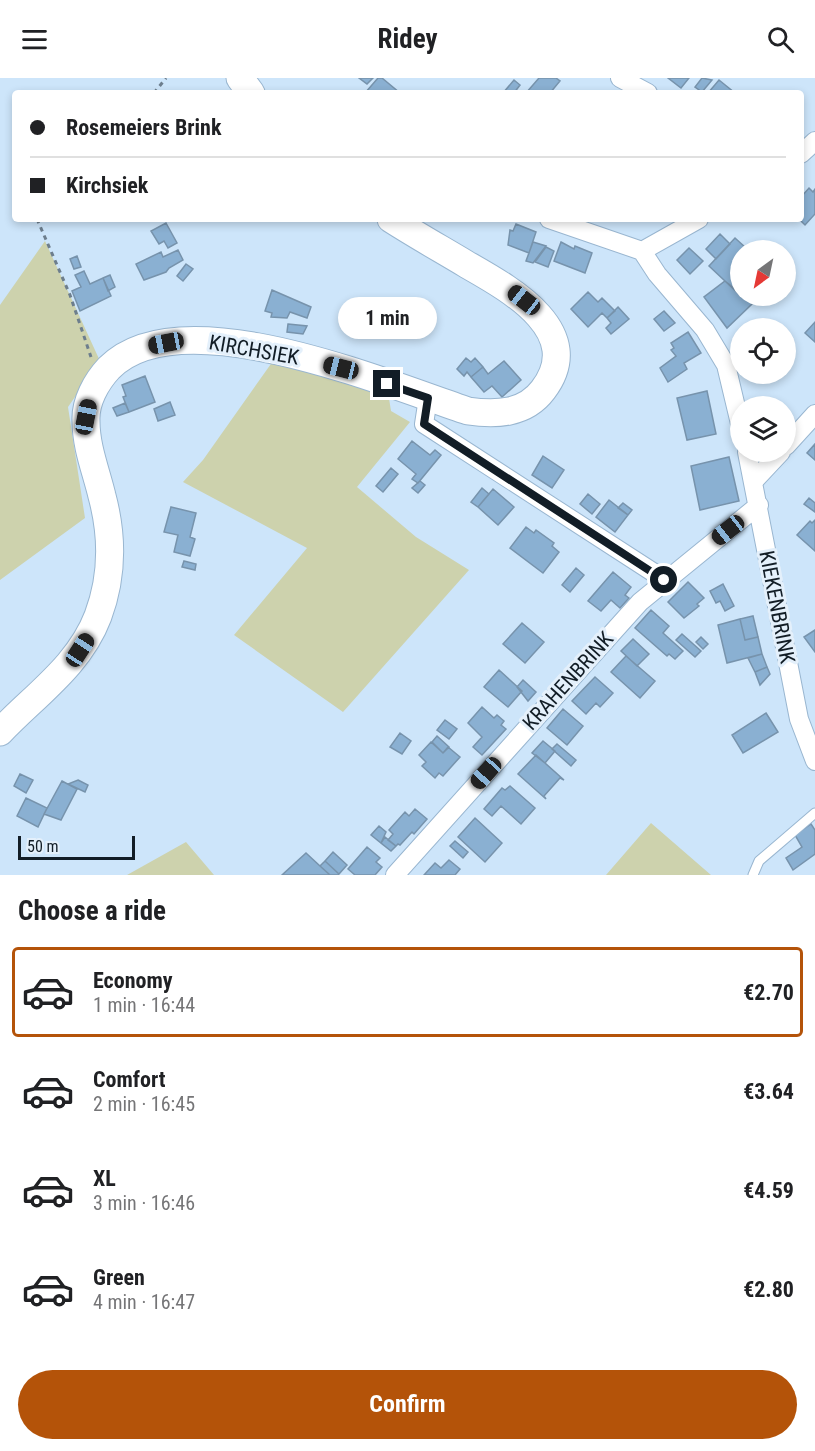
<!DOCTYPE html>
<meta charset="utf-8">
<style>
:root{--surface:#fff;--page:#f2f2f2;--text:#202124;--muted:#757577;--line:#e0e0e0;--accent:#b45309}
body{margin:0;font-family:"Roboto Condensed",sans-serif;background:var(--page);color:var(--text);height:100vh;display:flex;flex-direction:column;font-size:22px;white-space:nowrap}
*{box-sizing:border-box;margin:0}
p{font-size:20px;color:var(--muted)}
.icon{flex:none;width:33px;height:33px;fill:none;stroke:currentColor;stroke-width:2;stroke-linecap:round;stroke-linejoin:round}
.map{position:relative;height:797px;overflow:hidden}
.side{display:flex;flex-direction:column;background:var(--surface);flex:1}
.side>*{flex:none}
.hud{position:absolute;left:12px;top:12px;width:792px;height:132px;border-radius:6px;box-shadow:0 3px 9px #0003;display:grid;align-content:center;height:132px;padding:0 18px;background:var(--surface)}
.needle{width:39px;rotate:213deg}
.tools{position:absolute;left:730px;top:162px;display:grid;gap:12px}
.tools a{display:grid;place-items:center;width:66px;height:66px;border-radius:50%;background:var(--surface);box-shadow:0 3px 9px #0003;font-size:30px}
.scale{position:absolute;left:18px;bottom:15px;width:117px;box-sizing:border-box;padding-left:6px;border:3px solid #121d26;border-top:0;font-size:16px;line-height:21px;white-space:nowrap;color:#121d26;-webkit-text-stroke:4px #e4f0fb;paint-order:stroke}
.end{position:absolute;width:27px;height:27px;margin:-14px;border:8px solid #121d26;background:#fff;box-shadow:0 0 0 3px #fff}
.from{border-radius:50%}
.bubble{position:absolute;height:42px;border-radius:21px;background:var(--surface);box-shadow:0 3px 9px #0003;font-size:20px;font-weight:700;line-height:42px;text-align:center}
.car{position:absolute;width:18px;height:36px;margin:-18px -9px;border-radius:8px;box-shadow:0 0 4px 2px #0007;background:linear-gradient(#222 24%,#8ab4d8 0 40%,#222 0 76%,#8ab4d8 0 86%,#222 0)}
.hud b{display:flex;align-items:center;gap:21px;height:57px;font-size:22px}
.hud b+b{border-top:2px solid var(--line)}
.hud i{width:15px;height:15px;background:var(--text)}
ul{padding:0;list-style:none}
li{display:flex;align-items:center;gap:18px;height:90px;margin:0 12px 9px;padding:0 6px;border:3px solid transparent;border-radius:6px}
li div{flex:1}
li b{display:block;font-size:22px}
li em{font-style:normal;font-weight:700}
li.on{border-color:var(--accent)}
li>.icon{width:54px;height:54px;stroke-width:1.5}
h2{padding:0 18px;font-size:27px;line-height:72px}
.primary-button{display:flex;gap:12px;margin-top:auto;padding:12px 18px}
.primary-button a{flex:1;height:69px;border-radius:36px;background:var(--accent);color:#fff;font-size:24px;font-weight:700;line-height:69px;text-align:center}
header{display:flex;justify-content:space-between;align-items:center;height:78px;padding:0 18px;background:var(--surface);font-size:27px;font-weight:700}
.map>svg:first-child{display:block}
.green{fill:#cdd2ad}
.building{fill:#8ab0d2;stroke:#7793ac;stroke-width:1.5}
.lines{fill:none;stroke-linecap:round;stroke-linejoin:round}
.lane-casing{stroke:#99b6d0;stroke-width:11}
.street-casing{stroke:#99b6d0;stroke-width:20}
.secondary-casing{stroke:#99b6d0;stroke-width:29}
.path{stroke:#6d7e8d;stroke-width:3;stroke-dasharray:4.5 4.5;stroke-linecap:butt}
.lane{stroke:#fff;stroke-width:9}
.street{stroke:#fff;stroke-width:18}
.secondary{stroke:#fff;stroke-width:27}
.route{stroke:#121d26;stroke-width:8}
.labels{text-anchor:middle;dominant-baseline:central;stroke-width:6;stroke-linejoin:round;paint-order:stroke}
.street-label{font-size:21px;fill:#121d26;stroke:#e4f0fb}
</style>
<header><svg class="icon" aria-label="menu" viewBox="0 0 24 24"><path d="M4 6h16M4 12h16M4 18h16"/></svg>Ridey<svg class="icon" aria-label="search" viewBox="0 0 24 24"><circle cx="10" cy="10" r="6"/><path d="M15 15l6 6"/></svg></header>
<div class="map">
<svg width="815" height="797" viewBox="0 0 815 797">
<rect width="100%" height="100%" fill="#cde5fa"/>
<path class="green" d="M45,163l55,120 -32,46 17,111 -85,62v-275z
M273,283l115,31 3,19 19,11 -53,65 59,50 53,33 -126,142 -109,-77 73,-87 -124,-66 20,-22z
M651,745l60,52h-105z
M186,764l28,33h-87z"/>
<path class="building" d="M359,0h14l-6,6z
M378,0h4l18,15h-35z
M539,0h17l4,3 -10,12h-24z
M668,0h21l-8,10z
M702,0l10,2 -10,12 -7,-5z
M514,2l6,5 -6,8h-11z
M719,2l16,13h-27z
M809,110l4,4 2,-3v25l-10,11 -6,-6 2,-22z
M166,145l11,20 -9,5 -4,-7 -5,3 -8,-13z
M516,146l20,8 -7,21 -21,-8 2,-15 3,1z
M720,156l10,10 -14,15 -10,-10z
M735,160l11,10 -5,2 1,47 -33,-31z
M533,164l13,4 -13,17 -7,-2z
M561,164l13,7 1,-3 17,7 -7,20 -31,-12z
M546,169l8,4 -6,16 -13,-5z
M689,170l14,13 -13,13 -13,-14z
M178,172l5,10 -14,8 -3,4 -22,8 -8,-16 25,-12 2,5z
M77,178l4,11 -7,2 -4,-10z
M186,186l7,5 -10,12 -6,-5z
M84,193l6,13 13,-6 8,18 -31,15 -8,-20 9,-4 -6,-12z
M110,197l5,12 -7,4 -5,-13z
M725,203l28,22 -26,25 -23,-31z
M272,212l39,17 -4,11 -17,-6 -3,6 -16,-1 1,-4 -7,-2z
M588,214l10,10 4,-4 13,13 -8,7 -5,-5 -14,14 -17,-18z
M618,229l11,12 -18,15 -5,-6 5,-5 -4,-5z
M664,233l11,12 -11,8 -10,-12z
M815,244v20l-10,-9z
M288,246l19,2 -4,8 -16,-2z
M688,254l13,21 -17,10 3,6 -19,13 -8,-14 16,-12 -5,-6 3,-2 -3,-5z
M466,280l5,4 4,-4 8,9 -12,10 -4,-5 -3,4 -7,-7z
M504,283l17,19 -19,17 -10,-11 -8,6 -13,-15 12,-10 5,7z
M145,298l10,26 -26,10 -6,-15 3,-1 -4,-11z
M707,313l9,43 -29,6 -10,-42z
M170,324l5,13 -17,6 -4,-12z
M125,325l4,9 -12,4 -4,-8z
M412,363l18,14 5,-5 6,5 -23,28 -6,-4 4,-5 -18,-15z
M815,366v16l-8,-7z
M543,378l21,14 -12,18 -20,-13z
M729,379l10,44 -39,9 -9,-44z
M391,390l7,6 -15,18 -7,-6z
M420,403l5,4 -7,8 -6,-5z
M482,410l7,6 -11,13 -7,-5z
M493,411l21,18 -16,18 -20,-18z
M588,416l12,10 -8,10 -12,-10z
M809,420l6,5v9l-11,-8z
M609,422l19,15 -13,17 -19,-15z
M623,425l9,7 -4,5 -10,-7z
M171,429l25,6 -6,24 5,2 -5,17 -16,-4 4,-17 -14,-3z
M815,442v31l-18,-16 13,-14 2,2z
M526,449l8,6 2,-3 18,13 -2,3 7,6 -16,21 -33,-25z
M184,483l12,3 -1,6 -13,-3z
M576,490l8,7 -14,17 -8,-7z
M613,494l18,15 -6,8 4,3 -9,10 -9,-8 -10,11 -13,-10z
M688,504l16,16 -7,6 2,2 -15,12 -16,-16z
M723,506l11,22 -9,5 -5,-10 -4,2 -6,-12z
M651,532l18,16 -6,7 20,18 -8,8 -6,-5 -2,2 -32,-28z
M753,538l5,21 -13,3 -5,-21z
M740,541l5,21 13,-3 4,17 -35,9 -9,-38z
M522,545l22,19 -19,21 -22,-19z
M815,552v22l-11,-15z
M682,556l19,17 -6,6 -19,-17z
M701,559l7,7 -5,5 -7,-7z
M633,561l16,15 -12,12 -16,-15z
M762,576l5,13 -12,5 -7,-14z
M626,578l29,25 -15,17 -29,-26z
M767,589l3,7 -10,11 -5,-13z
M499,592l23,21 -14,16 -24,-20z
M595,599l18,16 -13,14 -4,-4 -10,11 -14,-13z
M523,602l13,12 -8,9 -11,-14z
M482,629l12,11 3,-3 7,6 -3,4 5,4 -24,26 -9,-8 9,-10 -14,-14z
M563,631l20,17 -16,19 -20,-17z
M766,635l12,19 -35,21 -11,-18z
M445,642l12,9 -8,10 -12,-9z
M400,655l11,8 -9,13 -12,-7z
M437,658l12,11 -6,6 -11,-11z
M543,663l12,10 -10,12 -13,-10z
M431,664l12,11 5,-6 12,10 -17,19 -4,-3 -4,5 -13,-12 4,-4 -7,-7z
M557,666l19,16 -5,6 -19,-17z
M536,677l28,25 -4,-2 -16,18 2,3 -28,-25z
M20,696l13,6 -7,13 -12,-7z
M78,702l10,5 -3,7 -17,-8z
M62,703l15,8 -16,31 -17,-6z
M510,708l25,22 -14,16 -20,-18 -9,10 -8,-7 18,-21 3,2z
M26,720l21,10 -9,19 -21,-11z
M415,731l12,10 -13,15 -2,-2 -12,13 -2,-1 -2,2 -8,-6 5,-6 -4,-4 16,-18 4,4z
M475,740l27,25 -17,19 -27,-25z
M811,746l4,6v24l-22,16 -7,-12 16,-11 -7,-12z
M379,748l7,6 -5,11 -10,-8z
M385,759l11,9 -5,5 -10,-8z
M455,763l13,11 -5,6 -13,-12z
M367,769l13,11 -4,4 6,5 -7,8h-20l-7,-6z
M333,774l14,13 -8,9 -14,-13z
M306,775l14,13 10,9h-48z
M449,782l11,9 -5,6h-31l11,-12 6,5z
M325,783l14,13 -1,1h-8l-10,-9z"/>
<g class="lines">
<g class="lane-casing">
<path id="lane" d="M753,797l6,-14 56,-48"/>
</g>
<g class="street-casing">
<path id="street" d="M620,0l28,15
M801,76l14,-13
M549,141l93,32 15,23 48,56 21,35 15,63
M642,173l57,-32
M428,320l-4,26 241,156
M786,368l29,-32
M747,374l52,267 16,42
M754,403l27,-29
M395,797l245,-273 119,-97"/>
</g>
<g class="secondary-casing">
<path id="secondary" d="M240,0l11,15
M0,654c35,-37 79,-66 98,-116 15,-40 15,-79 4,-120 -6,-25 -16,-49 -16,-75 -1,-19 10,-39 23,-53 71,-72 277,16 359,43 28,4 57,3 75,-21 45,-59 -35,-102 -77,-126 -25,-15 -50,-29 -75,-45"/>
</g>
<path class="path" d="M154,15l12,-15
M37,141l33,76 21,62"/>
<use href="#lane" class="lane"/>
<use href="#street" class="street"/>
<use href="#secondary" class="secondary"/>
</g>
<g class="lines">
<path class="route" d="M387,306l41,14 -4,26 240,156"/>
</g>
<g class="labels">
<g class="street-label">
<text transform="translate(254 272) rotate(10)">KIRCHSIEK</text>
<text transform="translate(777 529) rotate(79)">KIEKENBRINK</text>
<text transform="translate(568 603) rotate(-48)">KRAHENBRINK</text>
</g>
</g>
</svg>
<div class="tools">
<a><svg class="needle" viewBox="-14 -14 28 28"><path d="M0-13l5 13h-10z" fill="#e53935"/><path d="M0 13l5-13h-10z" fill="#757577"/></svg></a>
<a><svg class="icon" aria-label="locate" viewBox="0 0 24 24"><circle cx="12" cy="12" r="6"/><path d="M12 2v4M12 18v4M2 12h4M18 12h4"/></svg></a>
<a><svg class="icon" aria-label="layers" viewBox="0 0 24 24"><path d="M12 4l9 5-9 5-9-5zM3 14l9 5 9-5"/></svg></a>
</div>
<div class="scale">50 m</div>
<i class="end from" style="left:664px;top:502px"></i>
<i class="end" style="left:387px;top:306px"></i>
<div class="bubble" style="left:338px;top:219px;width:99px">1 min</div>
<i class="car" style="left:524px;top:222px;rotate:308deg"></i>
<i class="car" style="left:166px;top:265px;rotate:259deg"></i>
<i class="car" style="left:341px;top:290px;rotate:284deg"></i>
<i class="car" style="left:86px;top:339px;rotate:11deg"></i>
<i class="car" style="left:728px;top:452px;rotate:232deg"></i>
<i class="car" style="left:80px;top:572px;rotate:33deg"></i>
<i class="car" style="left:486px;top:695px;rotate:222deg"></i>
<div class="hud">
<b><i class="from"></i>Rosemeiers Brink</b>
<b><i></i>Kirchsiek</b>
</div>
</div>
<section class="side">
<h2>Choose a ride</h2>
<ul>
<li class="on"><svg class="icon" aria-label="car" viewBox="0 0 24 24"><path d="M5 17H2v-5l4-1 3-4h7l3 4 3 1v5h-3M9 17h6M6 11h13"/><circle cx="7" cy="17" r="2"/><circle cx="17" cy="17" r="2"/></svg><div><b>Economy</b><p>1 min · 16:44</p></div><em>€2.70</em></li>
<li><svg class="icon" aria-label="car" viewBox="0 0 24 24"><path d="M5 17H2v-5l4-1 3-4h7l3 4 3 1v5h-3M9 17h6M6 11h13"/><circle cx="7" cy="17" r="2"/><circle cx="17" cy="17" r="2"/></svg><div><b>Comfort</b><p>2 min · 16:45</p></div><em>€3.64</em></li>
<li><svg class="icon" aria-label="car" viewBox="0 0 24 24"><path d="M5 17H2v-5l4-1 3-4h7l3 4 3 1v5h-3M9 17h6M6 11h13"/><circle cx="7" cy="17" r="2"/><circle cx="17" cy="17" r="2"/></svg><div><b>XL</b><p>3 min · 16:46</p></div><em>€4.59</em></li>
<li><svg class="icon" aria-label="car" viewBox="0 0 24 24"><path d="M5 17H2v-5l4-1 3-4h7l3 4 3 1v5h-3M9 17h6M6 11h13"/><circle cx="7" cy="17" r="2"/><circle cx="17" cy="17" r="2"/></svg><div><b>Green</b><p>4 min · 16:47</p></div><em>€2.80</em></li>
</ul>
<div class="primary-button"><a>Confirm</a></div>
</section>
